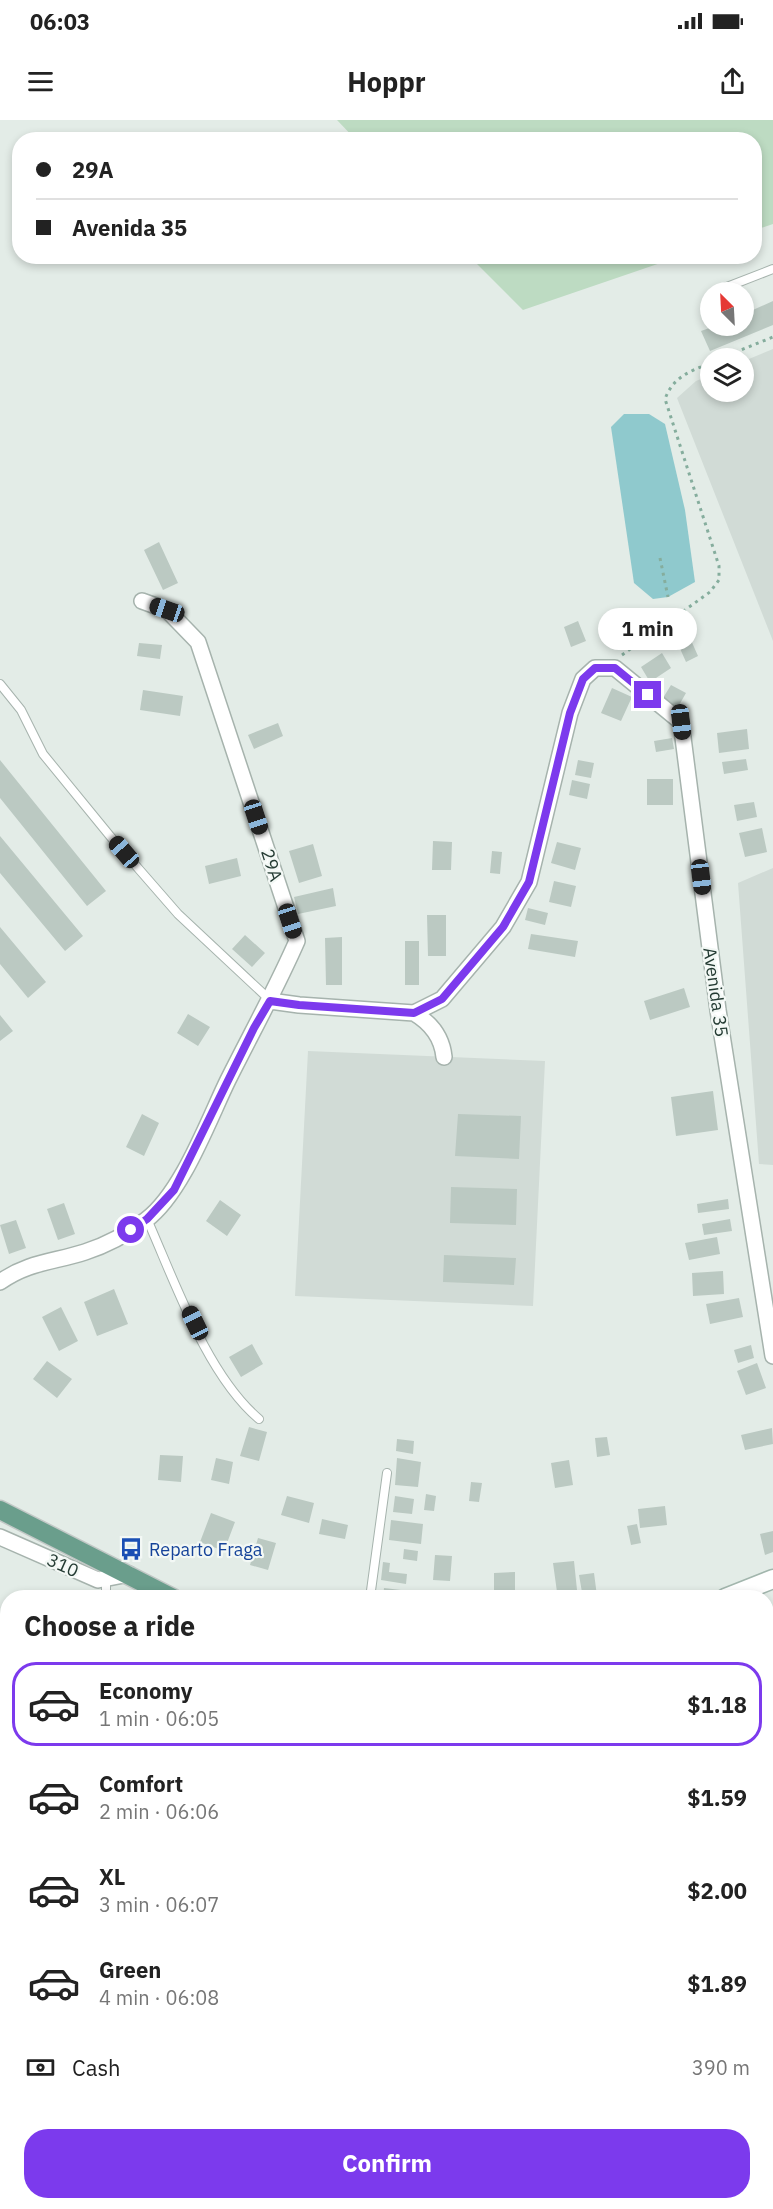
<!DOCTYPE html>
<meta charset="utf-8">
<style>
:root{--surface:#fff;--page:#f6f6f6;--text:#222;--muted:#767676;--line:#e0e0e0;--accent:#7c3aed}
body{margin:0;font-family:"IBM Plex Sans",sans-serif;background:var(--page);color:var(--text);height:100vh;display:flex;flex-direction:column;font-size:22px;white-space:nowrap}
*{box-sizing:border-box;margin:0}
p{font-size:20px;color:var(--muted)}
.icon{flex:none;width:33px;height:33px;fill:none;stroke:currentColor;stroke-width:2;stroke-linecap:round;stroke-linejoin:round}
.map{position:relative;flex:1;overflow:hidden}
.side{position:absolute;left:0px;top:1470px;width:774px;height:620px;display:flex;flex-direction:column;background:var(--surface);border-radius:24px 24px 0 0;box-shadow:0 3px 9px #0003}
.side>*{flex:none}
.top-card{position:absolute;left:12px;top:12px;width:750px;height:132px;border-radius:24px;box-shadow:0 3px 9px #0003;display:grid;align-content:center;height:132px;padding:0 24px;background:var(--surface)}
.needle{width:39px;rotate:336deg}
.fabs{position:absolute;left:700px;top:162px;display:grid;gap:12px}
.fabs a{display:grid;place-items:center;width:54px;height:54px;border-radius:50%;background:var(--surface);box-shadow:0 3px 9px #0003;font-size:30px}
.end{position:absolute;width:27px;height:27px;margin:-14px;border:8px solid #7c3aed;background:#fff;box-shadow:0 0 0 3px #fff}
.from{border-radius:50%}
.bubble{position:absolute;height:42px;border-radius:21px;background:var(--surface);box-shadow:0 3px 9px #0003;font-size:20px;font-weight:800;line-height:42px;text-align:center}
.car{position:absolute;width:18px;height:36px;margin:-18px -9px;border-radius:8px;box-shadow:0 0 4px 2px #0007;background:linear-gradient(#222 24%,#8ab4d8 0 40%,#222 0 76%,#8ab4d8 0 86%,#222 0)}
.top-card b{display:flex;align-items:center;gap:21px;height:57px;font-size:22px}
.top-card b+b{border-top:2px solid var(--line)}
.top-card i{width:15px;height:15px;background:var(--text)}
ul{padding:0;list-style:none}
li{display:flex;align-items:center;gap:18px;height:84px;margin:0 12px 9px;padding:0 12px;border:3px solid transparent;border-radius:24px}
li div{flex:1}
li b{display:block;font-size:22px}
li em{font-style:normal;font-weight:800}
li.selected{border-color:var(--accent)}
li>.icon{width:54px;height:54px;stroke-width:1.5}
h2{padding:0 24px;font-size:27px;line-height:72px}
.pay{display:flex;align-items:center;gap:15px;height:66px;padding:0 24px;font-size:22px}
.pay p{margin-inline-start:auto}
.cta{display:flex;gap:12px;margin-top:auto;padding:12px 24px}
.cta a{flex:1;height:69px;border-radius:24px;background:var(--accent);color:#fff;font-size:24px;font-weight:800;line-height:69px;text-align:center}
.status{display:flex;justify-content:space-between;align-items:center;height:42px;padding:0 30px;background:var(--surface);direction:ltr}
.status svg{height:16px;fill:currentColor}
header{display:flex;justify-content:space-between;align-items:center;height:78px;padding:0 24px;background:var(--surface);font-size:27px;font-weight:800}
.map>svg:first-child{display:block}
.built{fill:#d1dbd6}
.green{fill:#bddbc2}
.water{fill:#8fc9cd}
.lines{fill:none;stroke-linecap:round;stroke-linejoin:round}
.stream{stroke:#8fc9cd;stroke-width:4.5}
.building{fill:#bbc9c2}
.lane-casing{stroke:#a6b3ad;stroke-width:10}
.street-casing{stroke:#a6b3ad;stroke-width:18}
.secondary-casing{stroke:#a2b6ad;stroke-width:21}
.primary-casing{stroke:#c2c8c6;stroke-width:21}
.highway-casing{stroke:#c2c8c6;stroke-width:21}
.path{stroke:#85ad9d;stroke-width:3;stroke-dasharray:3 4.5;stroke-linecap:butt}
.lane{stroke:#fff;stroke-width:8}
.street{stroke:#fff;stroke-width:15}
.secondary{stroke:#fff;stroke-width:18}
.primary{stroke:#6a9e8c;stroke-width:18}
.highway{stroke:#326556;stroke-width:18}
.route{stroke:#7c3aed;stroke-width:8}
.labels{text-anchor:middle;dominant-baseline:central;stroke-width:4.5;stroke-linejoin:round;paint-order:stroke}
.street-label{font-size:18px;fill:#243b33;stroke:#f3f8f5}
.transit-label{font-size:18px;fill:#164399;stroke:#f3f8f5;text-anchor:start}
</style>
<div class="status"><b>06:03</b><svg viewBox="0 0 49 12"><path d="M0 12V9h3v3zM5 12V6h3v6zM10 12V3h3v9zM15 12V0h3v12zM26 1h20v11H26zM47 4h2v5h-2z"/></svg></div>
<header><svg class="icon" aria-label="menu" viewBox="0 0 24 24"><path d="M4 6h16M4 12h16M4 18h16"/></svg>Hoppr<svg class="icon" aria-label="share" viewBox="0 0 24 24"><path d="M12 15V3M7 8l5-5 5 5M5 13v7h14v-7"/></svg></header>
<div class="map">
<svg width="773" height="2089" viewBox="0 0 773 2089">
<rect width="100%" height="100%" fill="#e3ece7"/>
<path class="built" d="M773,229v292l-96,-243 19,-17 15,-6v17h33v-31z
M773,748v297l-14,-1 -21,-281z
M308,931l237,10 -12,245 -238,-10z"/>
<path class="green" d="M337,0h436v104l-18,6 -1,-90h-398z
M470,137h208l-155,53z
M766,1923l7,6v88l-6,3z
M773,2035v54h-52l3,-7h42l1,-44z"/>
<path class="water" d="M624,294h25l16,10 20,86 10,72 -27,15 -15,2 -19,-16 -23,-156z"/>
<g class="lines">
<path class="stream" d="M0,1863l8,2"/>
</g>
<path class="building" d="M773,181v24l-63,26 -9,-20 14,-5h29v-12z
M159,422l19,41 -15,7 -19,-40z
M578,501l8,20 -15,6 -7,-20z
M690,518l8,18 -12,6 -8,-18z
M139,523l23,2 -2,14 -23,-3z
M662,533l9,15 -21,14 -9,-15z
M671,565l15,8 -8,14 -15,-9z
M612,568l20,9 -11,24 -20,-8z
M143,570l40,6 -3,20 -40,-6z
M278,603l5,13 -29,13 -6,-14z
M747,609l2,20 -30,4 -2,-20z
M672,618l2,11 -18,3 -2,-11z
M746,639l2,11 -24,4 -2,-12z
M0,640l106,131 -19,15 -87,-108z
M578,640l16,3 -3,15 -16,-3z
M647,659h26v26h-26z
M572,660l18,4 -3,15 -18,-4z
M754,682l3,15 -20,4 -3,-16z
M762,708l5,24 -22,5 -6,-24z
M0,716l83,100 -18,15 -65,-78z
M433,721l19,1 -1,28h-19z
M557,722l24,6 -6,22 -24,-7z
M313,724l9,32 -23,7 -10,-32z
M492,731l10,1 -2,22 -10,-1z
M237,738l4,18 -32,8 -4,-18z
M554,761l22,5 -5,21 -22,-5z
M333,768l3,18 -38,8 -4,-17z
M528,788l20,5 -3,12 -20,-5z
M427,795h19v41h-18z
M0,807l46,55 -18,16 -28,-34z
M531,814l47,7 -3,16 -47,-8z
M245,815l20,18 -13,14 -20,-18z
M342,817v48h-16l-1,-47z
M405,821h14v44h-14z
M684,868l6,19 -40,13 -6,-19z
M188,894l22,13 -12,19 -21,-13z
M0,895l13,16 -13,10z
M713,971l5,39 -42,6 -5,-39z
M142,994l17,9 -15,33 -18,-9z
M458,994l63,2 -2,43 -64,-3z
M451,1067l66,2 -1,36 -66,-2z
M728,1079l1,10 -31,4 -1,-9z
M220,1080l21,15 -14,21 -21,-15z
M64,1083l11,31 -17,6 -11,-31z
M730,1099l2,12 -28,4 -2,-11z
M16,1100l10,28 -17,6 -9,-29z
M717,1117l3,17 -31,6 -4,-17z
M444,1135l72,3 -2,27 -71,-3z
M723,1151l1,23 -31,2 -1,-23z
M114,1169l14,35 -31,12 -13,-34z
M739,1178l4,19 -33,7 -4,-20z
M61,1187l17,34 -19,10 -17,-34z
M252,1224l11,20 -22,13 -12,-20z
M751,1225l3,13 -16,5 -4,-13z
M47,1241l25,18 -15,19 -24,-19z
M757,1243l9,25 -20,7 -9,-24z
M249,1307l18,5 -8,29 -19,-5z
M772,1308l1,16 -28,6 -4,-15z
M607,1317l3,18 -13,2 -2,-19z
M397,1319l17,2 -1,13 -17,-3z
M160,1335l23,1 -2,26 -23,-2z
M216,1338l17,4 -4,22 -18,-4z
M397,1338l24,4 -3,25 -23,-2z
M569,1340l4,25 -18,3 -4,-25z
M471,1362l11,1 -3,19 -10,-1z
M426,1374l10,2 -2,15 -10,-1z
M287,1376l27,7 -5,20 -28,-8z
M395,1376l19,3 -2,15 -19,-2z
M665,1386l2,19 -27,3 -2,-19z
M211,1393l24,9 -11,29 -24,-9z
M322,1399l26,6 -3,14 -26,-5z
M391,1400l32,4 -2,20 -32,-4z
M637,1404l4,19 -10,2 -4,-19z
M773,1411v21l-8,3 -5,-21z
M258,1418l18,5 -8,27 -18,-5z
M404,1429l14,2 -1,10 -14,-2z
M435,1435l17,1 -2,25 -17,-1z
M574,1441l3,29 -20,2 -4,-29z
M383,1442l7,1 -1,9 18,2 -1,10 -25,-4z
M515,1452v26h-21v-25z
M594,1453l3,23 -14,2 -4,-23z
M384,1468l17,2v8h-18z
M416,1472l29,1v5h-29z
M8,1771v23l-8,-7v-8z"/>
<g class="lines">
<g class="lane-casing">
<path id="lane" d="M719,170l54,-21
M0,564l21,26 22,44 67,82 68,78 92,86
M147,1099c28,63 60,156 112,200
M106,1458v20
M370,1478l17,-125
M0,1670l8,-14
M320,2082l16,7"/>
</g>
<g class="street-casing">
<path id="street" d="M270,881l29,4 115,8c17,10 28,24 30,44
M414,893l28,-14 61,-72 26,-45 41,-169 13,-34 12,-11h20l66,54 37,288 55,346
M0,1162c28,-20 54,-20 85,-30 22,-7 42,-18 61,-32 36,-27 62,-99 82,-140 23,-46 48,-91 69,-139l-99,-299 -31,-32 -25,-9
M0,1417l98,43 31,-6
M766,1522l7,-6
M419,2089l3,-7"/>
</g>
<g class="secondary-casing">
<path id="secondary" d="M725,1478l48,-19"/>
</g>
<g class="primary-casing">
<path id="primary" d="M0,1390l173,88"/>
</g>
<g class="highway-casing">
<path id="highway" d="M766,1840l7,2
M766,1882l7,5
M766,1903l7,5
M766,2030l7,-4
M668,2089l2,-7
M711,2089l2,-7"/>
</g>
<path class="path" d="M721,238l52,-21
M660,438l8,39
M622,535l88,-63 9,-12v-14l-54,-167c8,-22 25,-28 46,-36"/>
<use href="#lane" class="lane"/>
<use href="#street" class="street"/>
<use href="#secondary" class="secondary"/>
<use href="#primary" class="primary"/>
<use href="#highway" class="highway"/>
</g>
<g class="lines">
<path class="route" d="M131,1110l16,-11 27,-29 80,-162 16,-27 29,4 115,8 28,-14 61,-72 26,-45 41,-169 13,-34 12,-11h20l33,27"/>
</g>
<defs>
<g id="bus-bare" transform="scale(1.8)"><path d="M-5-6H5V4H4V6H2V4H-2V6H-4V4H-5ZM-3.5-4V0h7V-4ZM-3.5 1.2v1.5H-2V1.2ZM2 1.2v1.5H3.5V1.2Z" fill="#1a4fb4" stroke="#f3f8f5" stroke-width="2.5" paint-order="stroke"/></g>
</defs>
<g fill-rule="evenodd">
<use href="#bus-bare" x="131" y="1429"/>
</g>
<g class="labels">
<g class="street-label">
<text transform="translate(272 745) rotate(72)">29A</text>
<text transform="translate(716 872) rotate(82)">Avenida 35</text>
<text transform="translate(63 1445) rotate(24)">310</text>
</g>
<g class="transit-label">
<text x="149" y="1429">Reparto Fraga</text>
</g>
</g>
</svg>
<div class="fabs">
<a><svg class="needle" viewBox="-14 -14 28 28"><path d="M0-13l5 13h-10z" fill="#e53935"/><path d="M0 13l5-13h-10z" fill="#767676"/></svg></a>
<a><svg class="icon" aria-label="layers" viewBox="0 0 24 24"><path d="M12 4l9 5-9 5-9-5zM3 14l9 5 9-5"/></svg></a>
</div>
<i class="end from" style="left:131px;top:1110px"></i>
<i class="end" style="left:648px;top:575px"></i>
<div class="bubble" style="left:598px;top:488px;width:99px">1 min</div>
<i class="car" style="left:167px;top:490px;rotate:289deg"></i>
<i class="car" style="left:681px;top:602px;rotate:173deg"></i>
<i class="car" style="left:256px;top:697px;rotate:162deg"></i>
<i class="car" style="left:124px;top:732px;rotate:319deg"></i>
<i class="car" style="left:701px;top:757px;rotate:173deg"></i>
<i class="car" style="left:290px;top:801px;rotate:162deg"></i>
<i class="car" style="left:195px;top:1203px;rotate:334deg"></i>
<div class="top-card">
<b><i class="from"></i>29A</b>
<b><i></i>Avenida 35</b>
</div>
<section class="side">
<h2>Choose a ride</h2>
<ul>
<li class="selected"><svg class="icon" aria-label="car" viewBox="0 0 24 24"><path d="M5 17H2v-5l4-1 3-4h7l3 4 3 1v5h-3M9 17h6M6 11h13"/><circle cx="7" cy="17" r="2"/><circle cx="17" cy="17" r="2"/></svg><div><b>Economy</b><p>1 min · 06:05</p></div><em>$1.18</em></li>
<li><svg class="icon" aria-label="car" viewBox="0 0 24 24"><path d="M5 17H2v-5l4-1 3-4h7l3 4 3 1v5h-3M9 17h6M6 11h13"/><circle cx="7" cy="17" r="2"/><circle cx="17" cy="17" r="2"/></svg><div><b>Comfort</b><p>2 min · 06:06</p></div><em>$1.59</em></li>
<li><svg class="icon" aria-label="car" viewBox="0 0 24 24"><path d="M5 17H2v-5l4-1 3-4h7l3 4 3 1v5h-3M9 17h6M6 11h13"/><circle cx="7" cy="17" r="2"/><circle cx="17" cy="17" r="2"/></svg><div><b>XL</b><p>3 min · 06:07</p></div><em>$2.00</em></li>
<li><svg class="icon" aria-label="car" viewBox="0 0 24 24"><path d="M5 17H2v-5l4-1 3-4h7l3 4 3 1v5h-3M9 17h6M6 11h13"/><circle cx="7" cy="17" r="2"/><circle cx="17" cy="17" r="2"/></svg><div><b>Green</b><p>4 min · 06:08</p></div><em>$1.89</em></li>
</ul>
<div class="pay"><svg class="icon" aria-label="cash" viewBox="0 0 24 24"><path d="M3 7h18v10H3z"/><circle cx="12" cy="12" r="2"/></svg>Cash<p>390 m</p></div>
<div class="cta"><a>Confirm</a></div>
</section>
</div>
